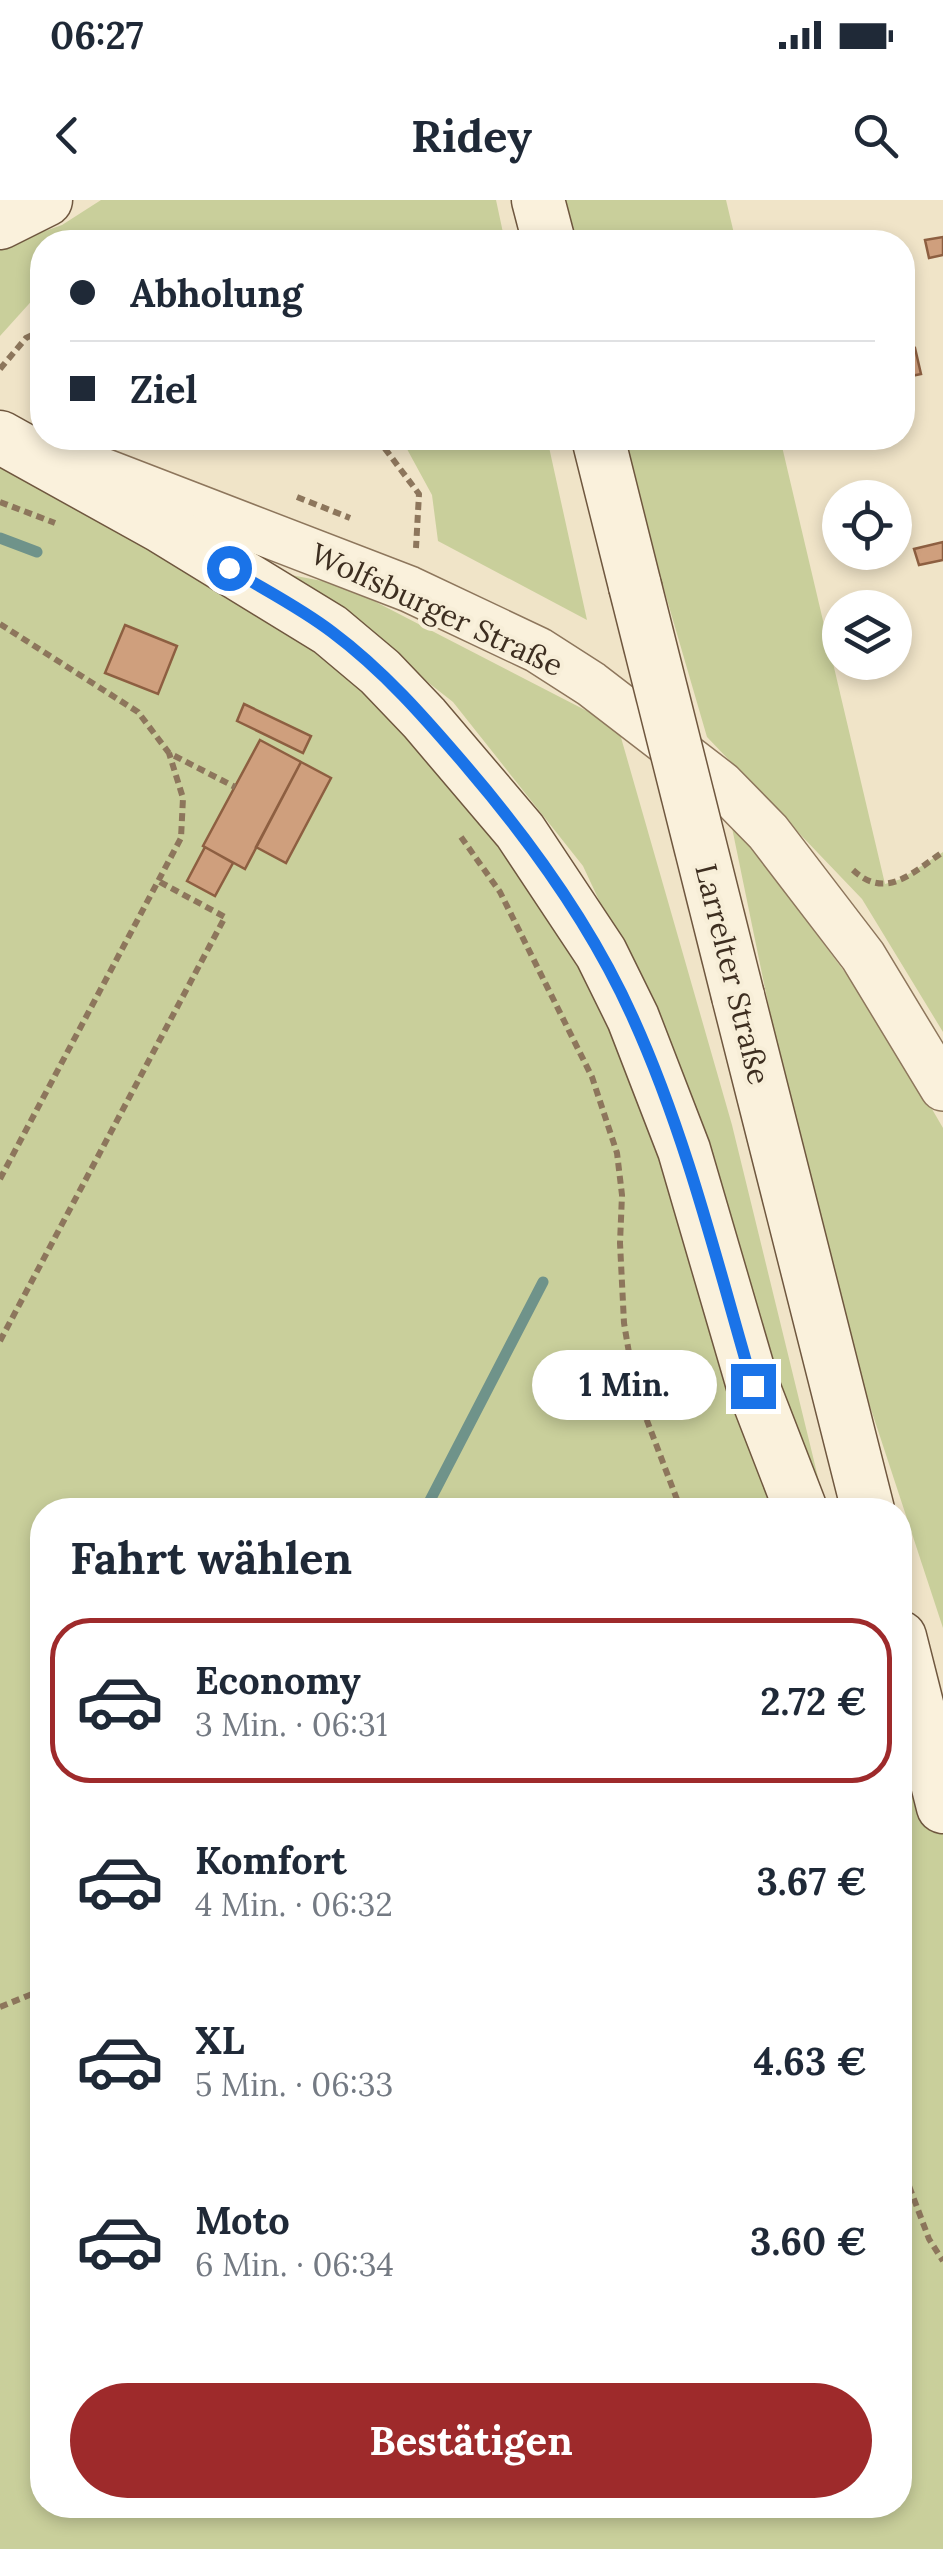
<!DOCTYPE html>
<html lang="de">
<meta charset="utf-8">
<style>
:root{--surface:#fff;--page:#f2f2f3;--text:#1f2937;--muted:#747a83;--line:#e0e1e3;--accent:#9e2a2b}
body{margin:0;font-family:Lora,serif;background:var(--page);color:var(--text);height:100vh;display:flex;flex-direction:column;font-size:38px;white-space:nowrap}
*{box-sizing:border-box;margin:0}
p{font-size:32px;color:var(--muted)}
.icon{flex:none;width:55px;height:55px;fill:none;stroke:currentColor;stroke-width:2;stroke-linecap:round;stroke-linejoin:round}
.map{position:relative;flex:1;overflow:hidden}
.side{position:absolute;left:30px;top:1298px;width:882px;height:1020px;display:flex;flex-direction:column;background:var(--surface);border-radius:40px;box-shadow:0 5px 15px #0003}
.side>*{flex:none}
.hud{position:absolute;left:30px;top:30px;width:885px;height:220px;border-radius:40px;box-shadow:0 5px 15px #0003;display:grid;align-content:center;height:220px;padding:0 40px;background:var(--surface)}
.fabs{position:absolute;left:822px;top:280px;display:grid;gap:20px}
.fabs a{display:grid;place-items:center;width:90px;height:90px;border-radius:50%;background:var(--surface);box-shadow:0 5px 15px #0003;font-size:50px}
.end{position:absolute;width:45px;height:45px;margin:-22px;border:12px solid #1a73e8;background:#fff;box-shadow:0 0 0 5px #fff}
.from{border-radius:50%}
.bubble{position:absolute;height:70px;border-radius:35px;background:var(--surface);box-shadow:0 5px 15px #0003;font-size:32px;font-weight:700;line-height:70px;text-align:center}
.hud b{display:flex;align-items:center;gap:35px;height:95px;font-size:38px}
.hud b+b{border-top:2px solid var(--line)}
.hud i{width:25px;height:25px;background:var(--text)}
ul{padding:0;list-style:none}
li{display:flex;align-items:center;gap:30px;height:165px;margin:0 20px 15px;padding:0 20px;border:5px solid transparent;border-radius:40px}
li div{flex:1}
li b{display:block;font-size:38px}
li em{font-style:normal;font-weight:700}
li.on{border-color:var(--accent)}
li>.icon{width:90px;height:90px;stroke-width:1.5}
h2{padding:0 40px;font-size:45px;line-height:120px}
.button{display:flex;gap:20px;margin-top:auto;padding:20px 40px}
.button a{flex:1;height:115px;border-radius:60px;background:var(--accent);color:#fff;font-size:40px;font-weight:700;line-height:115px;text-align:center}
.status{display:flex;justify-content:space-between;align-items:center;height:70px;padding:0 50px;background:var(--surface);direction:ltr}
.status svg{height:28px;fill:currentColor}
header{display:flex;justify-content:space-between;align-items:center;height:130px;padding:0 40px;background:var(--surface);font-size:45px;font-weight:700}
.map>svg:first-child{display:block}
.green{fill:#c9cf9b}
.lines{fill:none;stroke-linecap:round;stroke-linejoin:round}
.stream{stroke:#6f938a;stroke-width:11}
.building{fill:#cf9f7d;stroke:#8d5f41;stroke-width:2.5}
.tertiary-casing{stroke:#8d765c;stroke-width:48}
.secondary-casing{stroke:#6f573f;stroke-width:55}
.path{stroke:#8d765c;stroke-width:6;stroke-dasharray:8 5;stroke-linecap:butt}
.tertiary{stroke:#faf1dc;stroke-width:45}
.secondary{stroke:#faf1dc;stroke-width:52}
.secondary-bridge-casing{stroke:#6f573f;stroke-width:55;stroke-linecap:butt}
.secondary-bridge{stroke:#faf1dc;stroke-width:52}
.route{stroke:#1a73e8;stroke-width:12}
.labels{text-anchor:middle;dominant-baseline:central;stroke-width:8;stroke-linejoin:round;paint-order:stroke}
.street-label{font-size:30px;fill:#3d2e20;stroke:#f7eed8}
</style>
<div class="status"><b>06:27</b><svg viewBox="0 0 49 12"><path d="M0 12V9h3v3zM5 12V6h3v6zM10 12V3h3v9zM15 12V0h3v12zM26 1h20v11H26zM47 4h2v5h-2z"/></svg></div>
<header><svg class="icon" aria-label="back" viewBox="0 0 24 24"><path d="M15 5l-7 7 7 7"/></svg>Ridey<svg class="icon" aria-label="search" viewBox="0 0 24 24"><circle cx="10" cy="10" r="6"/><path d="M15 15l6 6"/></svg></header>
<div class="map">
<svg width="943" height="2349" viewBox="0 0 943 2349">
<rect width="100%" height="100%" fill="#f0e4c8"/>
<path class="green" d="M101,0h395l9,42h-463v51l-5,2 -37,41v-89l62,-22z
M562,0h164l10,42h-163z
M0,237l330,193 228,256 243,624h-759v995h858v-780l43,93v731h-943z
M401,238h146l40,182 -149,-79 -6,-46z
M620,238h160l105,446 16,-5 42,-27v180l-81,-133 -155,-162z
M291,375l52,10 275,142 114,398 94,385 -45,-108 -93,-311 -105,-225 -130,-164z
M730,618l149,200 64,110v500l-77,-234 -77,-289z"/>
<g class="lines">
<path class="stream" d="M0,338l37,14
M425,1310l118,-228"/>
</g>
<path class="building" d="M943,37v18l-14,3 -4,-18z
M915,148l6,26 -19,4v-28z
M943,342v18l-24,5 -5,-16z
M125,425l52,21 -19,48 -53,-21z
M244,504l67,32 -8,17 -66,-32z
M260,540l41,22 -56,107 -42,-23z
M301,562l30,16 -45,85 -30,-16z
M205,647l28,16 -18,33 -28,-15z"/>
<g class="lines">
<g class="tertiary-casing">
<path id="tertiary" d="M82,263l327,126 129,61 53,34 130,100 47,48 95,124 80,132"/>
</g>
<g class="secondary-casing">
<path id="secondary" d="M538,0l11,42
M0,23l46,-23
M0,237l162,90 168,103 50,42 44,46 96,113 81,122 32,65 51,132 69,236 48,124
M598,238l37,148
M738,796l130,514
M900,1437l43,170"/>
</g>
<path class="path" d="M0,169l26,-31 16,-8
M377,238l42,56 -3,54
M297,297l53,21
M0,302l55,21
M0,424l138,88 31,41 66,34
M461,637l39,55 92,185 25,76 5,42 -2,48 4,80 11,66 46,121
M853,670c33,31 60,2 90,-18
M0,979l181,-341 2,-40 -14,-45
M0,1141l225,-424 -67,-36
M0,1807l42,-17
M900,1962l29,77 14,22"/>
<use href="#tertiary" class="tertiary"/>
<use href="#secondary" class="secondary"/>
<g class="secondary-bridge-casing">
<path id="secondary-bridge" d="M635,386l103,410"/>
</g>
<use href="#secondary-bridge" class="secondary-bridge"/>
</g>
<g class="lines">
<path class="route" d="M229,368c34,21 72,40 103,64 51,38 93,86 134,134 66,77 126,160 167,252 53,117 84,244 120,368"/>
</g>
<g class="labels">
<g class="street-label">
<text transform="translate(437 409) rotate(25)">Wolfsburger Straße</text>
<text transform="translate(733 774) rotate(76)">Larrelter Straße</text>
</g>
</g>
</svg>
<div class="fabs">
<a><svg class="icon" aria-label="locate" viewBox="0 0 24 24"><circle cx="12" cy="12" r="6"/><path d="M12 2v4M12 18v4M2 12h4M18 12h4"/></svg></a>
<a><svg class="icon" aria-label="layers" viewBox="0 0 24 24"><path d="M12 4l9 5-9 5-9-5zM3 14l9 5 9-5"/></svg></a>
</div>
<i class="end from" style="left:229px;top:368px"></i>
<i class="end" style="left:753px;top:1186px"></i>
<div class="bubble" style="left:532px;top:1150px;width:185px">1 Min.</div>
<div class="hud">
<b><i class="from"></i>Abholung</b>
<b><i></i>Ziel</b>
</div>
<section class="side">
<h2>Fahrt wählen</h2>
<ul>
<li class="on"><svg class="icon" aria-label="car" viewBox="0 0 24 24"><path d="M5 17H2v-5l4-1 3-4h7l3 4 3 1v5h-3M9 17h6M6 11h13"/><circle cx="7" cy="17" r="2"/><circle cx="17" cy="17" r="2"/></svg><div><b>Economy</b><p>3 Min. · 06:31</p></div><em>2.72 €</em></li>
<li><svg class="icon" aria-label="car" viewBox="0 0 24 24"><path d="M5 17H2v-5l4-1 3-4h7l3 4 3 1v5h-3M9 17h6M6 11h13"/><circle cx="7" cy="17" r="2"/><circle cx="17" cy="17" r="2"/></svg><div><b>Komfort</b><p>4 Min. · 06:32</p></div><em>3.67 €</em></li>
<li><svg class="icon" aria-label="car" viewBox="0 0 24 24"><path d="M5 17H2v-5l4-1 3-4h7l3 4 3 1v5h-3M9 17h6M6 11h13"/><circle cx="7" cy="17" r="2"/><circle cx="17" cy="17" r="2"/></svg><div><b>XL</b><p>5 Min. · 06:33</p></div><em>4.63 €</em></li>
<li><svg class="icon" aria-label="car" viewBox="0 0 24 24"><path d="M5 17H2v-5l4-1 3-4h7l3 4 3 1v5h-3M9 17h6M6 11h13"/><circle cx="7" cy="17" r="2"/><circle cx="17" cy="17" r="2"/></svg><div><b>Moto</b><p>6 Min. · 06:34</p></div><em>3.60 €</em></li>
</ul>
<div class="button"><a>Bestätigen</a></div>
</section>
</div>
